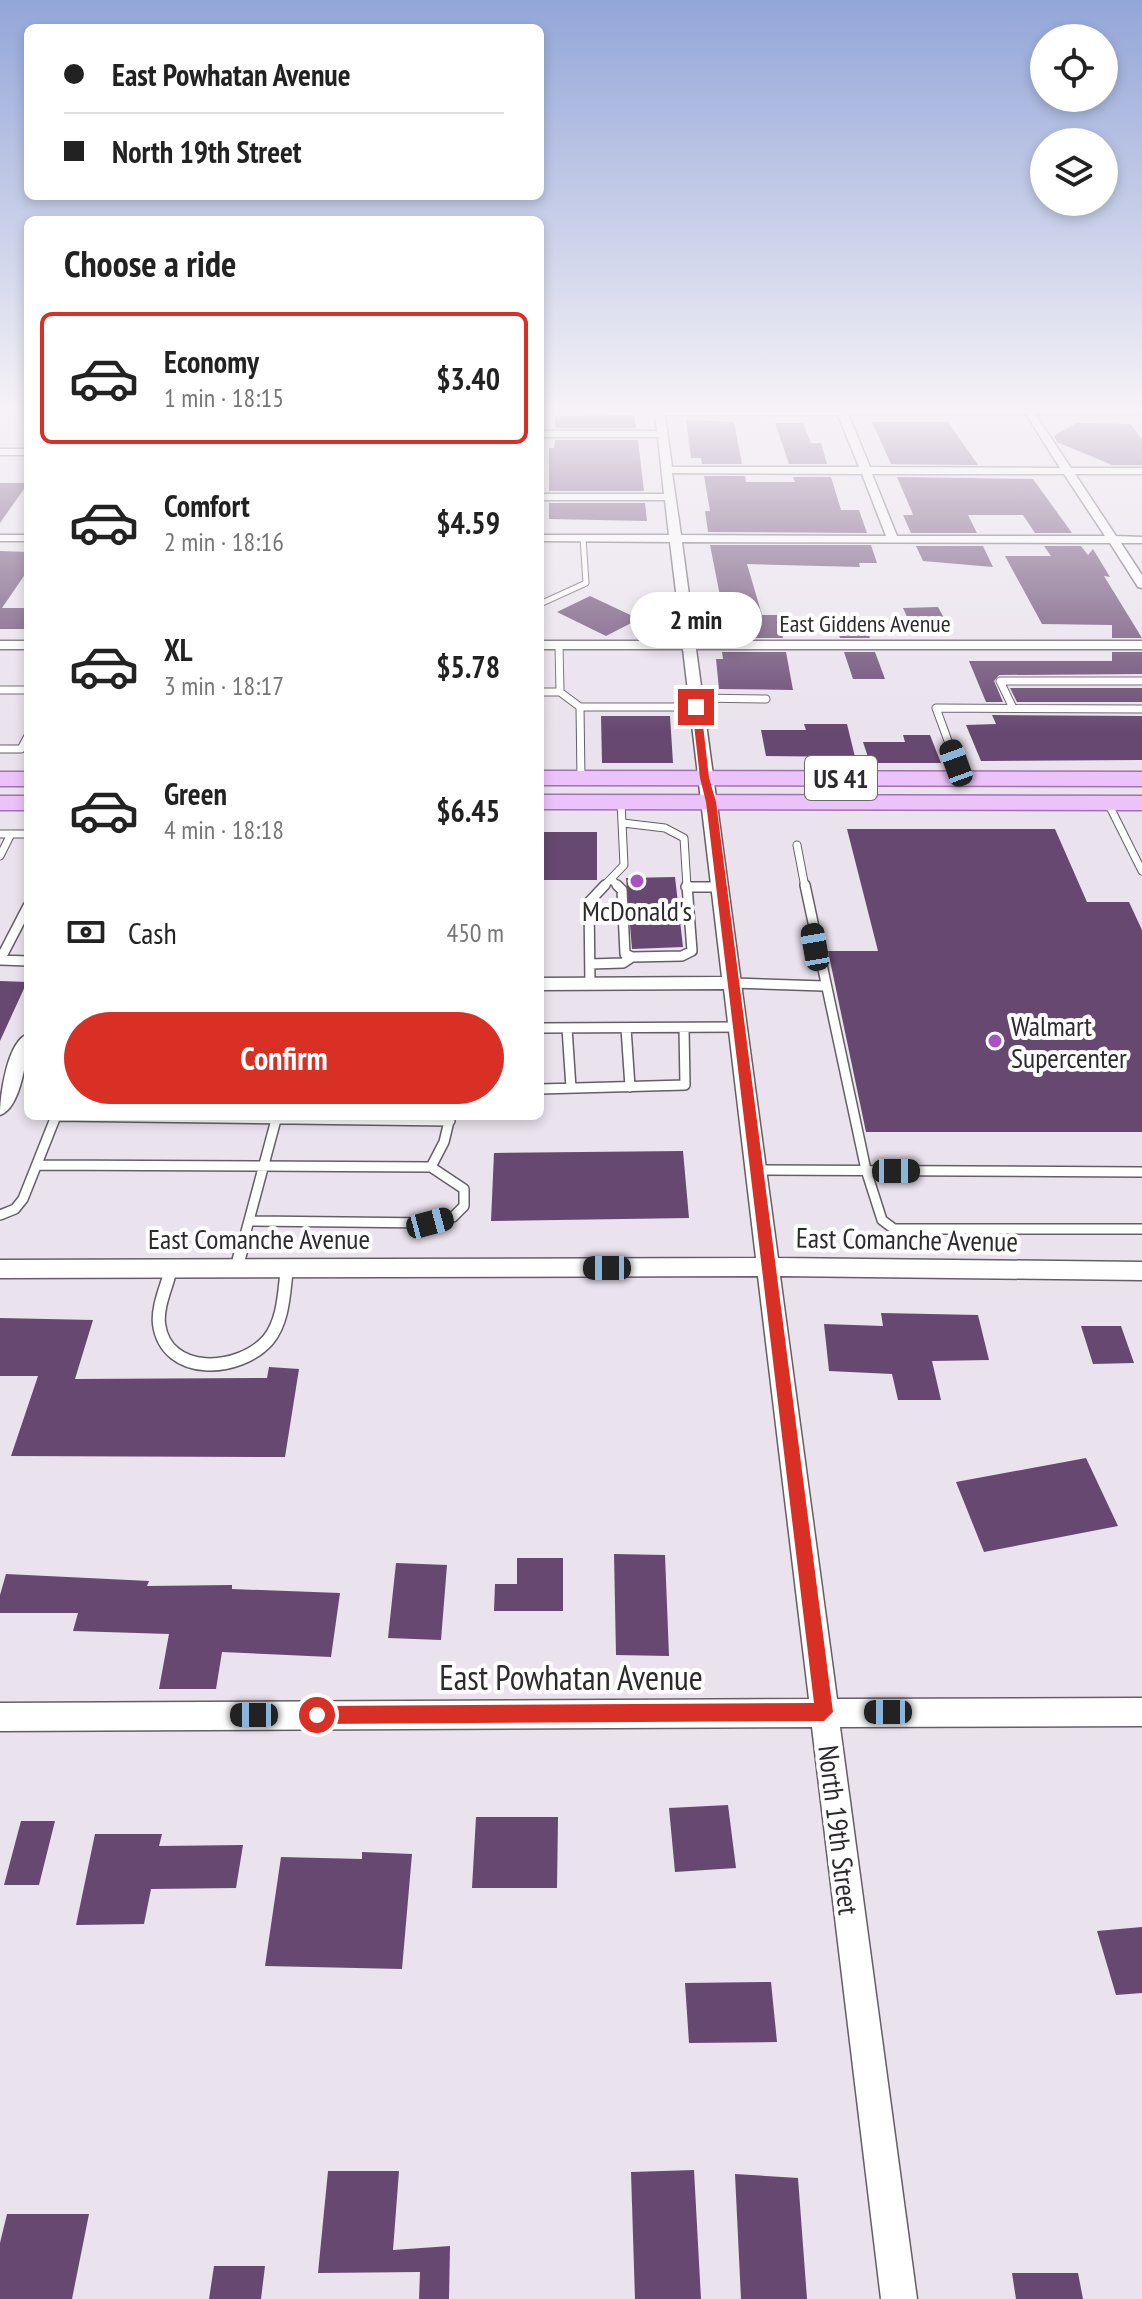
<!DOCTYPE html>
<meta charset="utf-8">
<style>
:root{--surface:#fff;--page:#f2f2f2;--text:#222;--muted:#767676;--line:#e0e0e0;--accent:#d93025}
body{margin:0;font-family:"PT Sans Narrow",sans-serif;background:var(--page);color:var(--text);height:100vh;display:flex;flex-direction:column;font-size:30px;white-space:nowrap}
*{box-sizing:border-box;margin:0}
p{font-size:26px;color:var(--muted)}
.icon{flex:none;width:44px;height:44px;fill:none;stroke:currentColor;stroke-width:2;stroke-linecap:round;stroke-linejoin:round}
.map{position:relative;flex:1;overflow:hidden}
.drawer{position:absolute;left:24px;top:216px;width:520px;height:904px;display:flex;flex-direction:column;background:var(--surface);border-radius:12px;box-shadow:0 4px 12px #0003}
.drawer>*{flex:none}
.top-card{position:absolute;left:24px;top:24px;width:520px;height:176px;border-radius:12px;box-shadow:0 4px 12px #0003;display:grid;align-content:center;height:176px;padding:0 40px;background:var(--surface)}
.controls{position:absolute;left:1030px;top:24px;display:grid;gap:16px}
.controls a{display:grid;place-items:center;width:88px;height:88px;border-radius:50%;background:var(--surface);box-shadow:0 4px 12px #0003;font-size:40px}
.end{position:absolute;width:36px;height:36px;margin:-18px;border:10px solid #d93025;background:#fff;box-shadow:0 0 0 4px #fff}
.from{border-radius:50%}
.bubble{position:absolute;height:56px;border-radius:28px;background:var(--surface);box-shadow:0 4px 12px #0003;font-size:26px;font-weight:700;line-height:56px;text-align:center}
.car{position:absolute;width:24px;height:48px;margin:-24px -12px;border-radius:10px;box-shadow:0 0 6px 2px #0007;background:linear-gradient(#222 24%,#8ab4d8 0 40%,#222 0 76%,#8ab4d8 0 86%,#222 0)}
.top-card b{display:flex;align-items:center;gap:28px;height:76px;font-size:30px}
.top-card b+b{border-top:2px solid var(--line)}
.top-card i{width:20px;height:20px;background:var(--text)}
ul{padding:0;list-style:none}
li{display:flex;align-items:center;gap:24px;height:132px;margin:0 16px 12px;padding:0 24px;border:4px solid transparent;border-radius:12px}
li div{flex:1}
li b{display:block;font-size:30px}
li em{font-style:normal;font-weight:700}
li.current{border-color:var(--accent)}
li>.icon{width:72px;height:72px;stroke-width:1.5}
h2{padding:0 40px;font-size:36px;line-height:96px}
.pay{display:flex;align-items:center;gap:20px;height:88px;padding:0 40px;font-size:30px}
.pay p{margin-inline-start:auto}
.action{display:flex;gap:16px;margin-top:auto;padding:16px 40px}
.action a{flex:1;height:92px;border-radius:48px;background:var(--accent);color:#fff;font-size:32px;font-weight:700;line-height:92px;text-align:center}
.map>svg:first-child{display:block}
.building{fill:#674871}
.lines{fill:none;stroke-linecap:round;stroke-linejoin:round}
.service-far3-casing{stroke:#655e67;stroke-width:7}
.service-far2-casing{stroke:#655e67;stroke-width:9}
.service-far1-casing{stroke:#655e67;stroke-width:12}
.service-casing{stroke:#655e67;stroke-width:15}
.minor-casing{stroke:#655e67;stroke-width:3}
.primary-casing{stroke:#a172b1;stroke-width:3}
.service-far3{stroke:#fff;stroke-width:5}
.service-far2{stroke:#fff;stroke-width:7}
.service-far1{stroke:#fff;stroke-width:9}
.service{stroke:#fff;stroke-width:12}
.minor{fill:#fff;fill-rule:evenodd}
.primary{fill:#ecc2fa;fill-rule:evenodd}
.route{fill:#d93025}
.poi-dot{fill:#a753c2;stroke:#fff;stroke-width:3}
.labels{text-anchor:middle;dominant-baseline:central;stroke-width:8;stroke-linejoin:round;paint-order:stroke}
.far-street-label{font-size:24px;fill:#2d2a2e;stroke:#fff}
.shield{fill:#fff;stroke:#6c6a6d;stroke-width:2}
.shield-label{font-size:26px;font-weight:bold;fill:#2d2a2e}
.poi-label{font-size:28px;fill:#2d2a2e;stroke:#fff}
.street-label{font-size:28px;fill:#2d2a2e;stroke:#fff}
.near-street-label{font-size:34px;fill:#2d2a2e;stroke:#fff}
</style>
<div class="map">
<svg width="1142" height="2299" viewBox="0 0 1142 2299">
<rect width="100%" height="100%" fill="#eae2ed"/>
<path class="building" d="M634,415l2,13h-81v-12z
M686,420l48,2 8,42h-40l-1,-6h-10z
M872,422h76l30,43 -87,-1z
M775,423h28l8,20h10l6,21h-38z
M1076,423l54,1 12,15v26h-30l-55,-23 -3,-6z
M555,440h83l6,51h-95v-43h5z
M704,476h41l1,6h49l-2,-5h38l10,33h18l8,23 -159,-1 -3,-21h5z
M897,477l136,2 39,54h-37l-12,-18h-55l9,18h-66l-8,-18h10l-1,-3z
M0,483h28l-28,40z
M549,503h96l2,18 -98,-2z
M710,545h161l6,18h-18l1,4 -113,-3 15,51h16l5,23h-63l-3,-27h6z
M916,546h67l10,21 -70,-6z
M1044,546h37l7,9 5,-6 17,28 -6,-1 38,62h-30v-13l-70,-1 -37,-68h46z
M0,551l28,1v18l-26,38h26v21h-28z
M590,596l49,23 -33,17 -49,-24z
M938,607l11,20 -37,1 -9,-20z
M832,616h30l8,22h-30z
M722,652h64l7,38 -74,-1 -3,-30h7z
M844,652h31l10,27h-32z
M1112,652h30v22l-143,1 -5,6 9,21h-17l-17,-41h143z
M1010,688h132v14h-125z
M992,715l150,1v44l-161,1 -15,-36 30,-1z
M601,716h69l3,47h-71z
M804,724h43l8,33 -89,-1 -5,-26h45z
M903,735h27l11,28h-71l-7,-21h42z
M847,829h208l32,73h42l13,28v202h-276l-38,-181h50z
M540,832h57v48h-57z
M675,877l8,70 -51,2 -6,-71z
M0,981l27,1 -27,59z
M683,1151l6,67 -198,3 3,-68z
M881,1313l97,2 11,45 -57,1 9,39h-43l-6,-26 -63,-3 -5,-47 59,2z
M0,1318l93,2 -18,59 192,-1 2,-11 30,2 -14,88 -274,-1 27,-80h-38z
M1081,1326h40l13,37 -41,1z
M1086,1458l32,68 -134,26 -28,-70z
M614,1554l51,1 4,101 -53,-1z
M517,1558h46v53h-69l1,-27h22z
M396,1563l51,2 -6,75 -53,-2z
M6,1574l143,7 -2,5 85,-1v4l108,4 -9,64 -109,-5 -6,37h-57l10,-55 -96,-3 5,-18h-78v-18z
M728,1805l8,63 -61,4 -6,-64z
M476,1817h82l-1,71h-85z
M21,1821h34l-16,64h-35z
M95,1834h67l-3,12 84,-1 -7,43 -85,1 -7,35 -68,1z
M362,1852l50,2 -10,115 -137,-3 16,-109 81,2z
M1142,1927v66l-26,2 -19,-64z
M771,1982l6,60 -88,1 -4,-60z
M694,2170l7,129h-66l-4,-127z
M328,2171h71l-6,79 57,-4 -1,53h-30l1,-27 -102,1z
M735,2174l63,4 9,121h-66z
M7,2214h82l-17,85h-72v-56z
M214,2266h51l-4,33h-52z
M1012,2273h66l5,26h-67z"/>
<g class="lines">
<g class="service-far3-casing">
<path id="service-far3" d="M540,604l46,-21 -3,-45"/>
</g>
<g class="service-far2-casing">
<path id="service-far2" d="M559,645l1,47
M0,690h28
M540,692h20l20,15h116
M695,698l71,1
M580,707l1,71
M1013,708l-13,-27h142
M0,749h21l7,-13
M962,779l-26,-71 206,1
M1108,803l34,68
M623,823l42,5 19,10 3,49
M0,834h28
M797,845l8,42
M0,856l11,-22
M611,879l8,8
M603,887l21,-22 -3,-63"/>
</g>
<g class="service-far1-casing">
<path id="service-far1" d="M617,885l5,5 3,64 7,3 50,-1 10,-5 -5,-66
M805,885l61,285 16,50 12,9h248
M686,887h36
M28,906l-28,54 28,1
M590,964l33,-1 9,-6
M734,983l90,3
M590,984l-1,-82 16,-17
M540,1028l199,-1
M567,1028l4,60
M626,1028l4,59
M540,1089l145,-4 -1,-57
M37,1165l394,2 33,22v17l-11,11 -23,6 -179,-2
M431,1167l13,-25 6,-25
M756,1170l386,2
M0,1215l15,-6 8,-10 33,-83 394,5
M244,1239l33,-123"/>
</g>
<g class="service-casing">
<path id="service" d="M171,1269c-4,17 -14,37 -12,55 7,53 80,49 109,16 16,-19 16,-49 19,-72
M236,1269l9,-32"/>
</g>
<g class="minor-casing">
<path id="minor" d="M654,409h488v5h-107l36,54h71v6h-67l41,62 26,1v6h-21l21,32v13l-4,-1 -28,-44 -428,-1 13,99h447v8h-446l82,609 364,4v18l-362,-4 57,423 305,-1v28l-302,1 77,572h-36l-69,-572 -812,4v-28l809,-4 -51,-423 -758,2v-18l756,-2 -32,-269 -184,1v-12l182,-1 -39,-328h-143v-8h142l-12,-99 -130,-1v-6h129l-4,-35h-125v-6h124l-6,-57h-118v-6h117zM848,414h178l34,54 -190,-1zM665,415h173l21,52h-187zM672,473l190,1 24,62 -205,-1zM872,474h192l41,62h-208z
M0,449h28v6h-28z
M0,535h28v6h-28z
M0,641h28v8h-28z
M28,1034c0,20 -7,75 -28,81 0,-19 7,-74 28,-81z"/>
</g>
<g class="primary-casing">
<path id="primary" d="M540,771l602,1v14l-602,-1z
M0,772h28v14h-28z
M540,795l602,1v14l-602,-1z
M0,796h28v14h-28z"/>
</g>
<use href="#service-far3" class="service-far3"/>
<use href="#service-far2" class="service-far2"/>
<use href="#service-far1" class="service-far1"/>
<use href="#service" class="service"/>
<use href="#minor" class="minor"/>
<use href="#primary" class="primary"/>
</g>
<linearGradient id="sky" x2="0" y2="1"><stop stop-color="#93a6d8"/><stop offset="0.56" stop-color="#f6f2f7"/><stop offset="1" stop-color="#f6f2f7" stop-opacity="0"/></linearGradient>
<rect width="1142" height="731" fill="url(#sky)"/>
<path class="route" d="M696,705l5,2 8,71 7,24 117,910 -9,9 -507,3 -9,-9 9,-9 497,-3 -108,-901 -6,-24 -8,-71z"/>
<g class="poi-dot">
<circle cx="637" cy="881" r="8"/>
<circle cx="995" cy="1041" r="8"/>
</g>
<g class="labels">
<g class="far-street-label">
<text x="865" y="623">East Giddens Avenue</text>
</g>
<rect class="shield" x="805" y="756" width="72" height="44" rx="6"/>
<g class="shield-label">
<text x="841" y="778">US 41</text>
</g>
<g class="poi-label">
<text x="637" y="910">McDonald's</text>
<text x="1011" y="1025" text-anchor="start">Walmart<tspan x="1011" dy="32">Supercenter</tspan></text>
</g>
<g class="street-label">
<text x="259" y="1238">East Comanche Avenue</text>
<text transform="translate(907 1239) rotate(1)">East Comanche Avenue</text>
<text transform="translate(839 1830) rotate(83)">North 19th Street</text>
</g>
<g class="near-street-label">
<text x="571" y="1677">East Powhatan Avenue</text>
</g>
</g>
</svg>
<div class="controls">
<a><svg class="icon" aria-label="locate" viewBox="0 0 24 24"><circle cx="12" cy="12" r="6"/><path d="M12 2v4M12 18v4M2 12h4M18 12h4"/></svg></a>
<a><svg class="icon" aria-label="layers" viewBox="0 0 24 24"><path d="M12 4l9 5-9 5-9-5zM3 14l9 5 9-5"/></svg></a>
</div>
<i class="end from" style="left:317px;top:1715px"></i>
<i class="end" style="left:696px;top:707px"></i>
<div class="bubble" style="left:630px;top:592px;width:132px">2 min</div>
<i class="car" style="left:956px;top:763px;rotate:340deg"></i>
<i class="car" style="left:815px;top:947px;rotate:350deg"></i>
<i class="car" style="left:896px;top:1171px;rotate:90deg"></i>
<i class="car" style="left:430px;top:1223px;rotate:75deg"></i>
<i class="car" style="left:607px;top:1268px;rotate:270deg"></i>
<i class="car" style="left:888px;top:1712px;rotate:270deg"></i>
<i class="car" style="left:254px;top:1715px;rotate:270deg"></i>
<div class="top-card">
<b><i class="from"></i>East Powhatan Avenue</b>
<b><i></i>North 19th Street</b>
</div>
<section class="drawer">
<h2>Choose a ride</h2>
<ul>
<li class="current"><svg class="icon" aria-label="car" viewBox="0 0 24 24"><path d="M5 17H2v-5l4-1 3-4h7l3 4 3 1v5h-3M9 17h6M6 11h13"/><circle cx="7" cy="17" r="2"/><circle cx="17" cy="17" r="2"/></svg><div><b>Economy</b><p>1 min · 18:15</p></div><em>$3.40</em></li>
<li><svg class="icon" aria-label="car" viewBox="0 0 24 24"><path d="M5 17H2v-5l4-1 3-4h7l3 4 3 1v5h-3M9 17h6M6 11h13"/><circle cx="7" cy="17" r="2"/><circle cx="17" cy="17" r="2"/></svg><div><b>Comfort</b><p>2 min · 18:16</p></div><em>$4.59</em></li>
<li><svg class="icon" aria-label="car" viewBox="0 0 24 24"><path d="M5 17H2v-5l4-1 3-4h7l3 4 3 1v5h-3M9 17h6M6 11h13"/><circle cx="7" cy="17" r="2"/><circle cx="17" cy="17" r="2"/></svg><div><b>XL</b><p>3 min · 18:17</p></div><em>$5.78</em></li>
<li><svg class="icon" aria-label="car" viewBox="0 0 24 24"><path d="M5 17H2v-5l4-1 3-4h7l3 4 3 1v5h-3M9 17h6M6 11h13"/><circle cx="7" cy="17" r="2"/><circle cx="17" cy="17" r="2"/></svg><div><b>Green</b><p>4 min · 18:18</p></div><em>$6.45</em></li>
</ul>
<div class="pay"><svg class="icon" aria-label="cash" viewBox="0 0 24 24"><path d="M3 7h18v10H3z"/><circle cx="12" cy="12" r="2"/></svg>Cash<p>450 m</p></div>
<div class="action"><a>Confirm</a></div>
</section>
</div>
